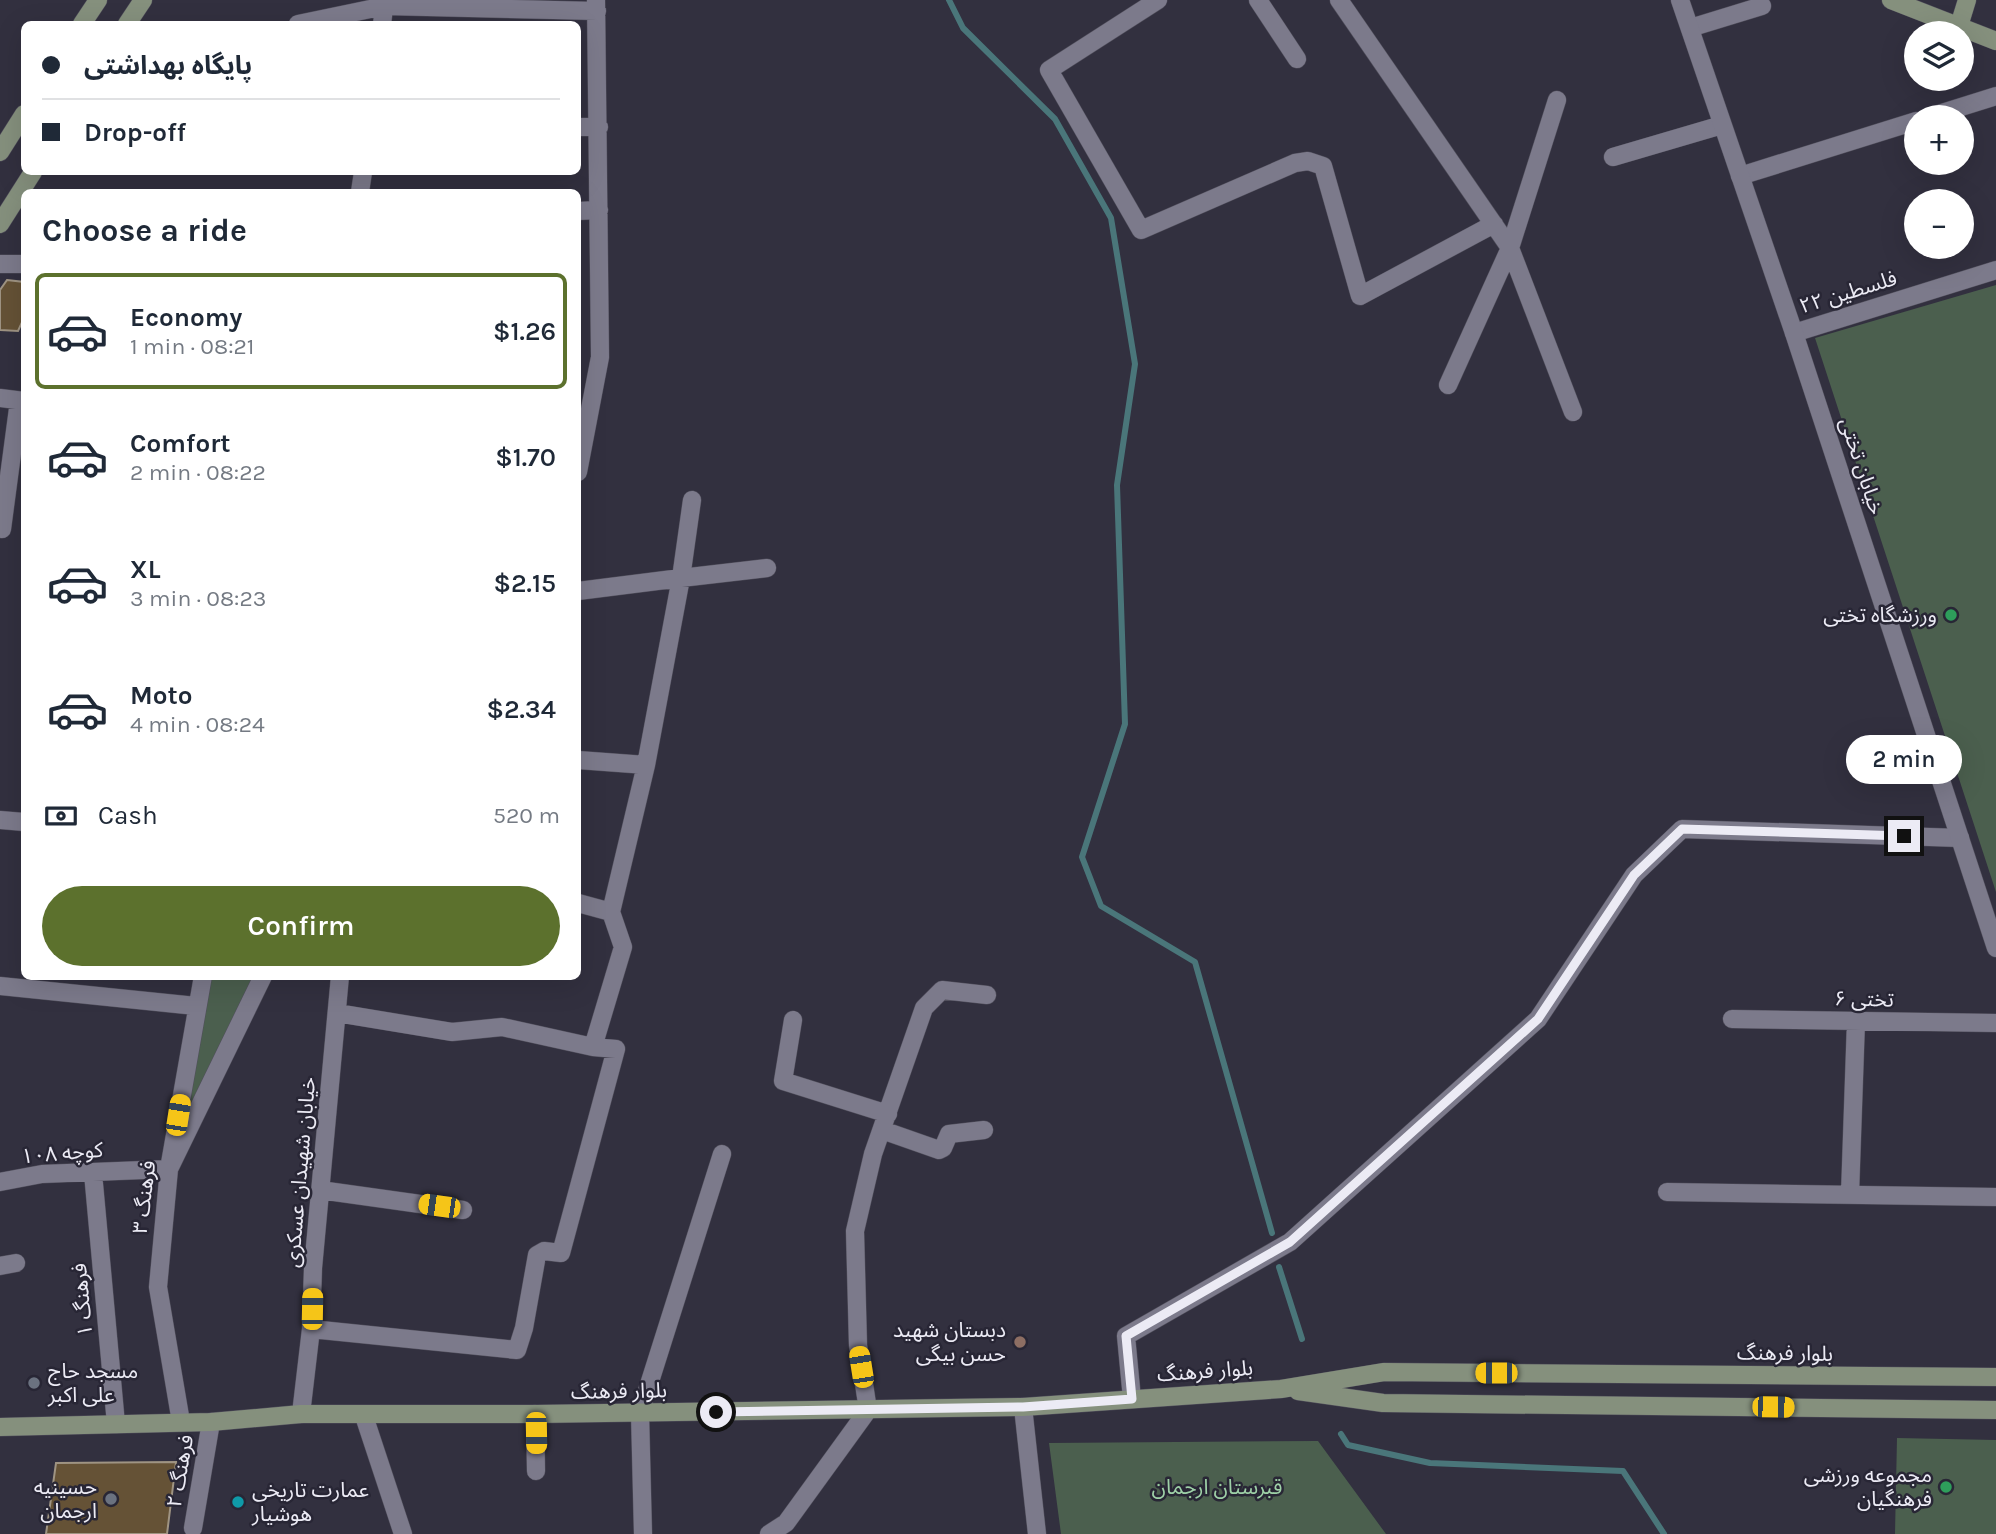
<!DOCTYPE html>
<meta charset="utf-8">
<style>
:root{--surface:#fff;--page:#f2f2f3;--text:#1f2937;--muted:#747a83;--line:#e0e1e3;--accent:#5c712d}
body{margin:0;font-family:Karla,"Noto Sans Arabic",sans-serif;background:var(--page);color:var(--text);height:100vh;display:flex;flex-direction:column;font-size:26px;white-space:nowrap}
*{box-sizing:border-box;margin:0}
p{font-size:23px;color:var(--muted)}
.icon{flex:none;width:38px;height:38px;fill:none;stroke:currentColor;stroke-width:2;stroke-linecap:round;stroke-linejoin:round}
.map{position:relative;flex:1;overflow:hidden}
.panel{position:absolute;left:21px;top:189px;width:560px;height:791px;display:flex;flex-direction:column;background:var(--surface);border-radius:10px;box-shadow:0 7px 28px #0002}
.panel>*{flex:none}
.banner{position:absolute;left:21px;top:21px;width:560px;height:154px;border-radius:10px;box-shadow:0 7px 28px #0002;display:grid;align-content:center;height:154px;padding:0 21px;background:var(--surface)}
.controls{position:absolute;left:1904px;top:21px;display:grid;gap:14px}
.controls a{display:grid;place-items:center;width:70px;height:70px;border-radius:50%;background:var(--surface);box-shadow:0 7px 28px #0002;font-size:35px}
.end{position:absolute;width:32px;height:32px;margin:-16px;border:9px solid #ecebf5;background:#111;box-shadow:0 0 0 4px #111}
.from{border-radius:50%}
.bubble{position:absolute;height:49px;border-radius:24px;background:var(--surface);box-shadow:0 7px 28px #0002;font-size:23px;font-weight:600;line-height:49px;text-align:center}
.car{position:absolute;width:21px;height:42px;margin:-21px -10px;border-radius:9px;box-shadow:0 0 5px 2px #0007;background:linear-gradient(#f5c518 24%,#345 0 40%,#f5c518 0 76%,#345 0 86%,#f5c518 0)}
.banner b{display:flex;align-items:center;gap:24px;height:66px;font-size:26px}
.banner b+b{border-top:2px solid var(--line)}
.banner i{width:18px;height:18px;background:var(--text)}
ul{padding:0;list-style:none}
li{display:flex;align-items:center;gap:21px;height:116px;margin:0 14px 10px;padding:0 7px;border:4px solid transparent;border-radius:10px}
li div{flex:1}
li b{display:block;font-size:26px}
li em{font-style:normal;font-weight:600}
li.on{border-color:var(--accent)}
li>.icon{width:63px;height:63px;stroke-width:1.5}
h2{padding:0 21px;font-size:32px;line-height:84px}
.pay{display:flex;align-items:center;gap:18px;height:77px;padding:0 21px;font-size:26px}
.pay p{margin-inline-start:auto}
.action{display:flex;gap:14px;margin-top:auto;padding:14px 21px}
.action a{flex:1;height:80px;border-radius:42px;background:var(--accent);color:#fff;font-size:28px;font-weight:600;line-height:80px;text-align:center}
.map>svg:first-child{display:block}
.green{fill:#4b5f4e}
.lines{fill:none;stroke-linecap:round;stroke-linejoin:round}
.stream{stroke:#4a767a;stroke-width:6}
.building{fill:#655236;stroke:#9f9483;stroke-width:2}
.minor-casing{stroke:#514f5c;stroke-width:19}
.tertiary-casing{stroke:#514f5c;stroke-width:19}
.secondary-casing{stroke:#514f5c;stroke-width:19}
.minor{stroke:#7c7a8b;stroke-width:18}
.tertiary{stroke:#7c7a8b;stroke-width:18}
.secondary{stroke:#85907d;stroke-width:18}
.route{stroke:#ecebf5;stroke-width:9}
.leisure-dot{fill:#2e9e5b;stroke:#282635;stroke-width:2.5}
.education-dot{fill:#8d6e63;stroke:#282635;stroke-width:2.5}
.worship-dot{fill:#6b7280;stroke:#282635;stroke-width:2.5}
.culture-dot{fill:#0f9aa8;stroke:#282635;stroke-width:2.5}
.labels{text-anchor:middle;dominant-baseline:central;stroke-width:5;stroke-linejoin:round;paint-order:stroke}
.street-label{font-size:21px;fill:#ecebf5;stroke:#282635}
.poi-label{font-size:21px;fill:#ecebf5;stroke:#282635;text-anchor:end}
.park-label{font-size:21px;fill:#9ed1a7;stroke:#282635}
</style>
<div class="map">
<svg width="1996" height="1534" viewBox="0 0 1996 1534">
<rect width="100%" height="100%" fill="#32303f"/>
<path class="green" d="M1996,285v607l-181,-554z
M210,977h49l-72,142z
M1897,1438l99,2v94h-101z
M1318,1441l68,93h-325l-12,-91z"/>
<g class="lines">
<path class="stream" d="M949,0l14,28 92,91 56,99 24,146 -18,121 8,239 -43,133 19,49 94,56 77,271
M1279,1267l23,72
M1341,1434l7,11 82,18 193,8 41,63"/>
</g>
<path class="building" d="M7,280l17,2v36l-6,13 -18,-1v-40z
M176,1462l-9,72h-121l10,-71z"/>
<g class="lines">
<g class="minor-casing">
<path id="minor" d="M1158,0l-109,70 92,160 154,-67 13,-2 15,5 37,130 134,-72
M1258,0l39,59
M1339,0l171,248 63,164
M298,24l87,-18 212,5
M382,24l3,-24
M1690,28l72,-22
M1929,117l67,-21
M578,127h21
M1613,157l109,-32
M1740,176l176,-55
M360,192l3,-20
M578,211l21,-1
M0,264h24
M1794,333l202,-63
M1448,385l62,-137 47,-148
M0,398l24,3
M578,472l22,-115 -4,-357
M692,500l-11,78 86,-10
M2,529l17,-128
M578,591l103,-13 -35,187 -35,147 12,35 -30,100
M578,760l68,5
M0,820l24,2
M578,903l33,9
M0,986l196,20
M1732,1019l264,4
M793,1020l-10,61 105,33
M882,1130l57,20 4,-2 6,-14 35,-4
M93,1173l23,251
M0,1182l42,-8 127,-5 94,-193
M320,1190l143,20
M1667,1192l329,5
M1850,1194l6,-173
M0,1266l16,-3
M311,1329l206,21 7,-22 13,-73 7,-4 17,2 55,-204 -23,-2 -91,-20 -50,5 -115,-19
M1132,1399l-6,-63 164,-94 248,-223 96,-144 48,-46 278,9
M301,1414l10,-85 2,-61 27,-292
M535,1414l1,57
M364,1416l39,118
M181,1422l-23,-135 11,-118 34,-193
M193,1528l18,-106
M643,1534l-3,-121 82,-259
M769,1534l17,-11 82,-113 -10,-65 -3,-114 18,-77 51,-146 18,-18 45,5"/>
</g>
<g class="tertiary-casing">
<path id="tertiary" d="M1680,0l114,333 202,615
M1023,1407l14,127"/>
</g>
<g class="secondary-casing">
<path id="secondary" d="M1891,0l105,41
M82,24l16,-24
M127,24l16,-24
M1959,26l8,-26
M0,152l24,-38
M0,224l33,-52
M1298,1391l85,12 613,7
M0,1427l211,-5 90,-8h234l488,-7 258,-18 103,-17 612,5"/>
</g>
<use href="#minor" class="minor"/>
<use href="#tertiary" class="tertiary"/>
<use href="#secondary" class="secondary"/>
</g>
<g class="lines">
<path class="route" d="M716,1412l307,-5 109,-8 -6,-63 164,-94 248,-223 96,-144 48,-46 222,7"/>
</g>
<g class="leisure-dot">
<circle cx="1951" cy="615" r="7"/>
<circle cx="1946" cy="1487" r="7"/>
</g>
<circle class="education-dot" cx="1020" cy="1342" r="7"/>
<g class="worship-dot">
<circle cx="34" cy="1383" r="7"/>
<circle cx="111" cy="1499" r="7"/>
</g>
<circle class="culture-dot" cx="238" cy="1502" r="7"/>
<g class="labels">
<g class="street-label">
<text transform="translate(1848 292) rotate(-17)">فلسطین ۲۲</text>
<text transform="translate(1862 466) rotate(72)">خیابان تختی</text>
<text transform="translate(1864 999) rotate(1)">تختی ۶</text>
<text transform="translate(62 1153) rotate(-5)">کوچه ۱۰۸</text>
<text transform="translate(300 1172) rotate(-85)">خیابان شهیدان عسکری</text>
<text transform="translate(144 1197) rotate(-83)">فرهنگ ۳</text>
<text transform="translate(82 1300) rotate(-95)">فرهنگ ۱</text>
<text transform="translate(1785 1353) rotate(1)">بلوار فرهنگ</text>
<text transform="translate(1205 1371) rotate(-4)">بلوار فرهنگ</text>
<text transform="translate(619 1391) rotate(-1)">بلوار فرهنگ</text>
<text transform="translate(180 1471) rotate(-80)">فرهنگ ۲</text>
</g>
<g class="poi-label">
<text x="1937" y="615">ورزشگاه تختی</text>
<text x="1006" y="1330">دبستان شهید<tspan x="1006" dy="24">حسن بیگی</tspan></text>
<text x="48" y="1371" text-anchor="start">مسجد حاج<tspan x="48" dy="24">علی اکبر</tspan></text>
<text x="1932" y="1475">مجموعه ورزشی<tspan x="1932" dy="24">فرهنگیان</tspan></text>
<text x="97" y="1487">حسینیه<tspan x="97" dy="24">ارجمان</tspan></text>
<text x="252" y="1490" text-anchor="start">عمارت تاریخی<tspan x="252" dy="24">هوشیار</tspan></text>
</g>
<g class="park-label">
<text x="1217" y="1487">قبرستان ارجمان</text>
</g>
</g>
</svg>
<div class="controls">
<a><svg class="icon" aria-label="layers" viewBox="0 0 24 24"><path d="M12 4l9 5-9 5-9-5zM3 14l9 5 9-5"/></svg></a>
<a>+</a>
<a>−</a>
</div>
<i class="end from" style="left:716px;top:1412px"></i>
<i class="end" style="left:1904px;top:836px"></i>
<div class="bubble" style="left:1846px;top:735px;width:116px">2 min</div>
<i class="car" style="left:178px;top:1115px;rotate:9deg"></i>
<i class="car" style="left:439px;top:1206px;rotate:278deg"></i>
<i class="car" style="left:312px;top:1309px;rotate:1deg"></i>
<i class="car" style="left:861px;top:1367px;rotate:351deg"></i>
<i class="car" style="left:1496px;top:1373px;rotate:270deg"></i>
<i class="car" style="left:1773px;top:1407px;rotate:91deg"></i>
<i class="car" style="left:536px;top:1433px;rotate:179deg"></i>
<div class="banner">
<b><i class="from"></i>پایگاه بهداشتی</b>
<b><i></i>Drop-off</b>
</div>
<section class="panel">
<h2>Choose a ride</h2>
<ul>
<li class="on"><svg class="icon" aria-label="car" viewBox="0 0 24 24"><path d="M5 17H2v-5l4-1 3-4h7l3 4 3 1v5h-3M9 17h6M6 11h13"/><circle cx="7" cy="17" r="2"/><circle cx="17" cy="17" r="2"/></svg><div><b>Economy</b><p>1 min · 08:21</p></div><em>$1.26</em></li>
<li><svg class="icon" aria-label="car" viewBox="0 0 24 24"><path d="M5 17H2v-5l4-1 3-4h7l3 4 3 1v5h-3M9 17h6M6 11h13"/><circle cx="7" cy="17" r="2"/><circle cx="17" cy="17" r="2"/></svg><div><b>Comfort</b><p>2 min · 08:22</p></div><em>$1.70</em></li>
<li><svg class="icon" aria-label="car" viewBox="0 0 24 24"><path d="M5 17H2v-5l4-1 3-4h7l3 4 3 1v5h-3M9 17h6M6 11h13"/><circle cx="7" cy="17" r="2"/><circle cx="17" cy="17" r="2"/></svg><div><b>XL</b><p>3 min · 08:23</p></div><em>$2.15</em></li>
<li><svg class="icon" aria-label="car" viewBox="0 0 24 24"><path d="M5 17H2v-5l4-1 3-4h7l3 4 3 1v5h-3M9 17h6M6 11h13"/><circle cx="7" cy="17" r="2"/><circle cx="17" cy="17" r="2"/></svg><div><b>Moto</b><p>4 min · 08:24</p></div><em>$2.34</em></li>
</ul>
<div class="pay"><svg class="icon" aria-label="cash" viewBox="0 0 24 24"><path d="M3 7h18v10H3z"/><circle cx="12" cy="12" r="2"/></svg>Cash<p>520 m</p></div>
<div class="action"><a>Confirm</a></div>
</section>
</div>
